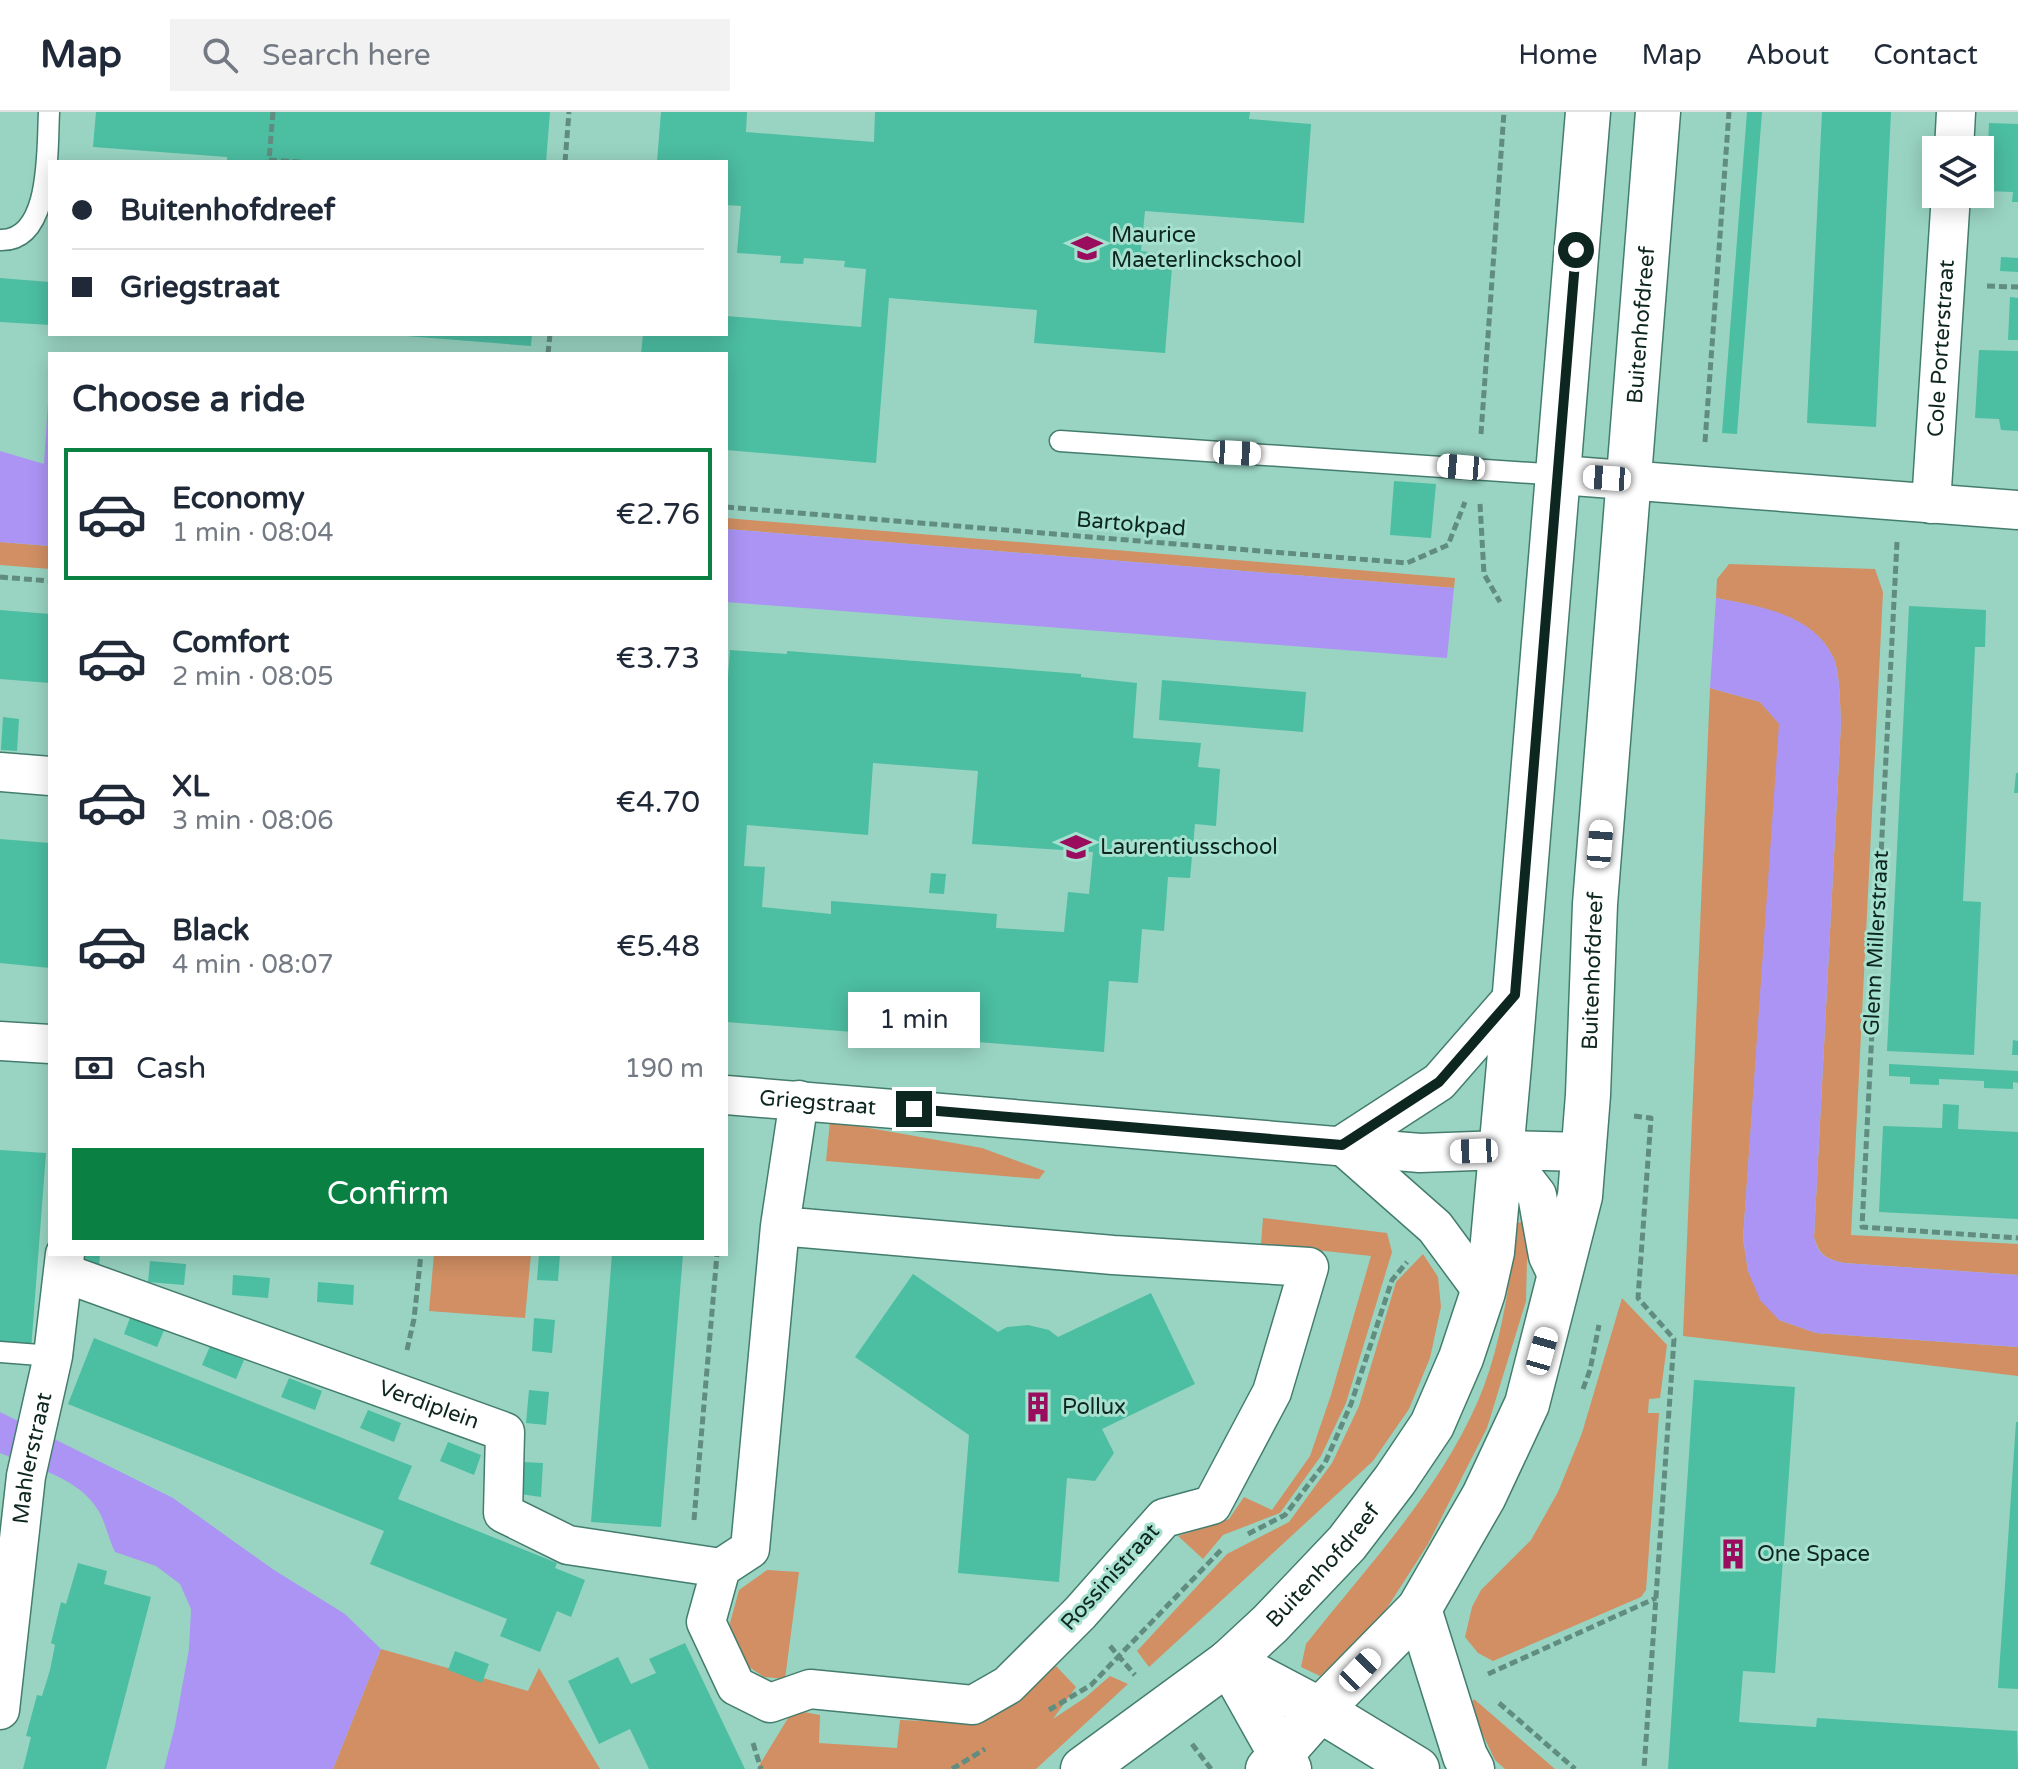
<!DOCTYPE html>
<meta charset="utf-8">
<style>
:root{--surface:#fff;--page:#f2f2f3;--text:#1f2937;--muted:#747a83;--line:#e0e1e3;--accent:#0b8043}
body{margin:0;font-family:"Varela Round",sans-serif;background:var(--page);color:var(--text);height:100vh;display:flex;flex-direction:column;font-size:30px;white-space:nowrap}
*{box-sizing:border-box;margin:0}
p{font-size:26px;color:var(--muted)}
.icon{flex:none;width:44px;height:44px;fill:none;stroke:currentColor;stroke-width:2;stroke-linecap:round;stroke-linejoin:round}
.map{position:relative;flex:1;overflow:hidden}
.panel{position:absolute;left:48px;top:240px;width:680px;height:904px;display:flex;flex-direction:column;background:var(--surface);border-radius:0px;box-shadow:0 4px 20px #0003}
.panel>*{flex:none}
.top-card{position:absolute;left:48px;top:48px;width:680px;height:176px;border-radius:0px;box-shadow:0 4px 20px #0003;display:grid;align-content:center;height:176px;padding:0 24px;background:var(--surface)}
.buttons{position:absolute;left:1922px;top:24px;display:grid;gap:16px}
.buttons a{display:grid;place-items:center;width:72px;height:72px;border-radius:0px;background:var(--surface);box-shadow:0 4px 20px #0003;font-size:40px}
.end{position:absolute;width:36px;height:36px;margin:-18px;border:10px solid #0e2620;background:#fff;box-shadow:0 0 0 4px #fff}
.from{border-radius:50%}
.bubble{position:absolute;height:56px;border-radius:0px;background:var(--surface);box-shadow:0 4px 20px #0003;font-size:26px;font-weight:600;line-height:56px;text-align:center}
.car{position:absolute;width:24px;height:48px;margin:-24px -12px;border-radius:10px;box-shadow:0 0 6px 2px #0007;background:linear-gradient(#fff 24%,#345 0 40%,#fff 0 76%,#345 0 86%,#fff 0)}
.top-card b{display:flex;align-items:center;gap:28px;height:76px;font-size:30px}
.top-card b+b{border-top:2px solid var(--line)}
.top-card i{width:20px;height:20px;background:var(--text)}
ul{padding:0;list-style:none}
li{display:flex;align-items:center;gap:24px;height:132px;margin:0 16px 12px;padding:0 8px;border:4px solid transparent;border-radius:0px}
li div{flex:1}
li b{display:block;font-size:30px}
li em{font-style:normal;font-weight:600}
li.selected{border-color:var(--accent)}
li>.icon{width:72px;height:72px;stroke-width:1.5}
h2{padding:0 24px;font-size:36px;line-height:96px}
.pay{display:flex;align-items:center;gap:20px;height:88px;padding:0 24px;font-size:30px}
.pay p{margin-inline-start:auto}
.action{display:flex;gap:16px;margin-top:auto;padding:16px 24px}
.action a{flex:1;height:92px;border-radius:0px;background:var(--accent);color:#fff;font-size:32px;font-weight:600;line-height:92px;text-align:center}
header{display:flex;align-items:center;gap:48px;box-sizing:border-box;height:112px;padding:0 40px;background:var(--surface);border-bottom:2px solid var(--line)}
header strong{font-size:38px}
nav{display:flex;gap:44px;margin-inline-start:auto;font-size:28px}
.search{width:560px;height:72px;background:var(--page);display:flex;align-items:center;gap:20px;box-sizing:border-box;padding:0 28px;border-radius:0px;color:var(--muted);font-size:30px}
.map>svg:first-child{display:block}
.green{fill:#d18f63}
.water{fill:#ac94f5}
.building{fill:#4cbea2;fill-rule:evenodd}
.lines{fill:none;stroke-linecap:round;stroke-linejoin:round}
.service-casing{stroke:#447d6d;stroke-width:23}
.minor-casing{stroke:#447d6d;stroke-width:41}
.tertiary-casing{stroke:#447d6d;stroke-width:47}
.path{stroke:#618d80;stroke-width:5;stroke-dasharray:8 4;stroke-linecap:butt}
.service{stroke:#fff;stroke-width:20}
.minor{stroke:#fff;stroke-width:38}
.tertiary{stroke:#fff;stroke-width:44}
.route{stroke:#0e2620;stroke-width:10}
.labels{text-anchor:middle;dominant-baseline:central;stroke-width:6;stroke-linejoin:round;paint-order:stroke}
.poi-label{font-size:22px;fill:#0e2620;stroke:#a6e1cf;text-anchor:start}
.street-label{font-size:22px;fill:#0e2620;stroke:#a6e1cf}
</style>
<header>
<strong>Map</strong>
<div class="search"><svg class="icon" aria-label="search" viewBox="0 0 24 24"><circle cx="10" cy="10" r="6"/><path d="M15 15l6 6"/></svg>Search here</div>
<nav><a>Home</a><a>Map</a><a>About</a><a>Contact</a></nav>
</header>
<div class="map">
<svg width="2018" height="1657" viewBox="0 0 2018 1657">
<rect width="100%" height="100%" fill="#99d4c2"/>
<path class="green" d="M726,406l729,60 -1,10 -728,-59z
M0,430l50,4v23l-50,-4z
M1729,452l146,5 8,23 -32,643 167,9v31l-174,-12c-18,-4 -25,-8 -30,-26l27,-515c-1,-17 -1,-48 -7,-63 -20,-45 -75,-52 -118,-61l1,-19z
M1710,576l50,14 20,22 -37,514 5,33 31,49 37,13 202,14v29l-335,-40z
M830,1009l152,27 63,23 -6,8 -213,-18z
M1263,1106l124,15 5,19 -46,151 -25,53 -41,57 -57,22 -20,24 -25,-23 51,-17 15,-22 28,13 38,-54 21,-61 40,-139 -110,-12z
M1528,1108l-2,81 -39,127 -59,116 -50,78 -58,54 -19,-9 5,-23c61,-77 133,-153 172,-243 24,-56 31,-118 40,-178z
M434,1142h97l-6,64 -96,-7z
M1423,1142l15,23 3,30 -11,51 -21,51 -36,52 -224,206 -12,-16 90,-97 62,-32 43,-59 27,-57 37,-124z
M1622,1186l45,47 -7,53 -11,1 -1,14h11l-13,177 -5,7 -148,64 -15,-8 -13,-16 7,-30 9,-17 50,-50 27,-48 24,-59z
M767,1458l32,2 -14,107 -21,-2 -30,-20 -4,-34 9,-33z
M381,1537l147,42 11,-23 61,101h-267z
M1056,1554l20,21 -23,32 33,-22 24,-21 18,8 -92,85h-279l36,-59 27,5 -1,28 78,5 3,-28 78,3z
M1474,1587l81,70h-50l-10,-9 -26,-54z"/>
<path class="water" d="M50,259v175l-50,-4v-91l44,13z
M726,417l728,59 -7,70 -721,-56z
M1716,486c43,8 98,16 118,61 6,15 6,46 7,63l-27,515c4,18 12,22 30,26l174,12v72l-202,-14 -37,-13 -19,-20 -12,-29 -5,-33 36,-514 -19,-22 -50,-14z
M0,1300l173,86 101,72 71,44 36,35 -48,120h-169l11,-43 14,-77 2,-40 -11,-25 -24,-18 -41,-14c-7,-14 -9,-29 -17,-42 -19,-32 -65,-43 -98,-57z"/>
<path class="building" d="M96,0h454l-4,50h-305l-14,-1v-4l-134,-10z
M661,0h86l-1,20 128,10 1,-30h375l-1,7 62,5 -7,99 -159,-12 -4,40 32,4 -8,98 -131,-10 3,-33 -148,-12 -13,165 -150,-13v-96h-85l2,-20h83v-18l135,11 5,-58 -22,-2 1,-6 -41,-3 -1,6 -23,-1 1,-7 -44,-3 4,-47 -15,-1v-43h-69z
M1747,0h15l-25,322 -15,-1z
M1822,0h69l-15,315 -69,-4z
M1989,11l29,1v78h-6l1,-10 -27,-1z
M2001,145l17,1v14l-18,-1z
M0,166l50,4v43l-50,-3z
M2010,185l8,1v42h-10z
M406,222h126l-1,12 -125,-10z
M1979,238l39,1v80l-17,-1 -2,-11 -24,-1z
M1394,369l42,3 -5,54 -41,-3z
M1909,494l77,4 -1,37h-10l-12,254 18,1 -7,153 -87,-4z
M0,498l50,4v69l-50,-4z
M730,538l57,4v-3l294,23v3l56,6 -4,55 68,5 -3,24 22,2 -4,57 -21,-2 -5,54 -22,-1 -4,54 -22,-2 -4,54 -29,-2 -5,71 -378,-30v-320zM873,651l105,8 -6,73 121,8 -4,42 -21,-2 -4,40 -68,-4 1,-14 -166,-13v13l-69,-7 3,-40 -21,-1 3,-41 121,10z
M1162,568l144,12 -3,40 -144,-12z
M3,605l16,2 -2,32 -16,-1z
M2016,661h2v20h-4z
M0,727l50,4v125l-50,-5z
M931,761l15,1 -2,20 -15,-1z
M2013,928l5,1v14h-6z
M1889,952l129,7v12l-5,-1v7l-29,-1v-7l-22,-1 -23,-1v6l-29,-1v-7l-21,-1z
M1943,992l16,1 -1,24 60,3v87l-139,-7 4,-86 59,2z
M0,1038l46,3 -15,197 -31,-3z
M82,1142h18l-1,13 -18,-2z
M539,1142h21l-2,27 -21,-1z
M612,1142h71l-22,273 -70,-5z
M150,1149l36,3 -2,21 -36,-3z
M913,1162l85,58 9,-5 21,-2 21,5 9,7 93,-44 44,91 -93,45 12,24 -19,28 -28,-3 -8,104 -101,-9 11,-138 -114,-78z
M233,1163l37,3 -2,20 -36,-3z
M318,1170l36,3 -1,20 -36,-3z
M131,1203l34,13 -8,19 -33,-13z
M534,1206l21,2 -3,33 -20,-2z
M94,1226l318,128 -14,33 159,64 -2,5 30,12 -14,37 -14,-6 -17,41 -40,-16 7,-17 -137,-55 14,-33 -316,-127z
M210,1234l34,14 -8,19 -34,-14z
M289,1266l33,13 -7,19 -34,-13z
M1694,1268l101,7 -20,286 -32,-2 -4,51 77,5 1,-9 200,13 1,38h-350z
M529,1278l20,2 -3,33 -20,-2z
M368,1298l33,13 -7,19 -34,-14z
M2016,1310h2v267l-20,-1z
M448,1330l33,13 -7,20 -34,-14z
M523,1350l20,1 -2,34 -21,-3z
M78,1451l29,8 -3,13 47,13 -45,172h-83l8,-32 -5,-1 11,-41 5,1 8,-26 5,-25 -4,-2 10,-41 5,2z
M685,1531l60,126h-96l-19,-40 -31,15 -31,-63 50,-24 13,27 25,-11 -7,-14z
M455,1539l34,13 -7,19 -34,-13z"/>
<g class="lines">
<g class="service-casing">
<path id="service" d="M0,128c52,2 47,-93 49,-128
M1060,329l500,34
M0,1240l53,4"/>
</g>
<g class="minor-casing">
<g id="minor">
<path d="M1954,38l2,-38"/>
<path d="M1560,363l458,35"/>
<path id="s1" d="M1931,392l20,-310"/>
<path d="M0,660l50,4"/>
<path d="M0,929l50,3"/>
<path id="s2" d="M726,983l694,58 82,-3 82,2"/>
<path d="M1342,1033l97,-63 76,-87"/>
<path d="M1342,1033l93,82 48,65"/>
<path d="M1502,1038l35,45 11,61 12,25"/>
<path d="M780,1114l333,29 196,12 -37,125 -60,113 -48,13 -84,95 -72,72 -35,20 -163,-16 -40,14 -34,-17 -30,-64 15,-54 29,-19 30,-323 19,-126"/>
<path id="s3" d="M64,1161l441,159 -2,81 65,32 153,23"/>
<path id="s4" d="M0,1598l26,-234 27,-120 12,-102"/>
</g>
</g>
<g class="tertiary-casing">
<g id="tertiary">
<path d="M1419,1497l46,147 7,13"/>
<path d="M1229,1550l91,48 97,59"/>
<path d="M1229,1550l60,107"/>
<path id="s5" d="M1083,1657l146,-107 41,-38 77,-81 48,-63 37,-55 29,-67 22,-66 9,-40 17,-187 79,-953"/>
<path id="s6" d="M1268,1657l52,-59 99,-101 65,-113 43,-92 53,-208 8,-101 7,-191 63,-792"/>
</g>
</g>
<path class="path" d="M273,0l-4,48 31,2
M565,50l4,-50
M1987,174l31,1
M548,242l2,-20
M1481,322l23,-322
M1705,330l24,-330
M1480,392l4,70 16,28
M726,395l681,56 41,-18 17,-43
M1897,430l-35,685 156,11
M0,465l50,4
M1634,1004l17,2 -13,180 36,41 -30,430
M407,1238l7,-31 7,-65
M1583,1277l7,-19 9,-45
M694,1408l23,-266
M1248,1422l37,-19 40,-52 26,-59 41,-124 15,-18
M1110,1534l25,29
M1488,1562l168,-76
M1499,1591l76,66
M1049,1598l42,-25 131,-136
M753,1631l8,26
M1192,1632l19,25
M952,1657l33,-20"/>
<use href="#service" class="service"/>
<use href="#minor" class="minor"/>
<use href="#tertiary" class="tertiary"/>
</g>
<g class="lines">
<path class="route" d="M914,997l428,36 97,-63 76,-87 61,-745"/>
</g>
<defs>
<g id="school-bare" transform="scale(2.4)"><path d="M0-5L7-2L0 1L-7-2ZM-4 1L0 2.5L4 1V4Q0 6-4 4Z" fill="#9a0c5d" stroke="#a6e1cf" stroke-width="2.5" paint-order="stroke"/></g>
<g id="building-bare" transform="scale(2.4)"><path d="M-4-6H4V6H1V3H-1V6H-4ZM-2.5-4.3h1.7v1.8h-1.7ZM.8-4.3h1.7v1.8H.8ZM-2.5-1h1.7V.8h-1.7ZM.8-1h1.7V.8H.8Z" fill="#9a0c5d" stroke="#a6e1cf" stroke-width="2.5" paint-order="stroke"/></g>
</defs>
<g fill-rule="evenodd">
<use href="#school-bare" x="1087" y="136"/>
<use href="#school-bare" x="1076" y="735"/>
<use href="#building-bare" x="1038" y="1295"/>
<use href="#building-bare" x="1733" y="1442"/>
</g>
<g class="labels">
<g class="poi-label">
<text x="1111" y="123">Maurice<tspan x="1111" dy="25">Maeterlinckschool</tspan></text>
<text x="1100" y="735">Laurentiusschool</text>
<text x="1062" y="1295">Pollux</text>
<text x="1757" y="1442">One Space</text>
</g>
<g class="street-label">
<text stroke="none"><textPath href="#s6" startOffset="1540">Buitenhofdreef</textPath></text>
<text stroke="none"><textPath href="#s1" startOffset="156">Cole Porterstraat</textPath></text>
<text transform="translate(1131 412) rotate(5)">Bartokpad</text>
<text transform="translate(1876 831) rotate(-87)">Glenn Millerstraat</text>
<text stroke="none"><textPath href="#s6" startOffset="892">Buitenhofdreef</textPath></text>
<text stroke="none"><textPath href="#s2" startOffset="92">Griegstraat</textPath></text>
<text stroke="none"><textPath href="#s3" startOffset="388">Verdiplein</textPath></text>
<text stroke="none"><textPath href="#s4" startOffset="254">Mahlerstraat</textPath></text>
<text stroke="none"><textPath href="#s5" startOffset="316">Buitenhofdreef</textPath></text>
<text transform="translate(1110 1465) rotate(-48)">Rossinistraat</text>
</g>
</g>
</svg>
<div class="buttons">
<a><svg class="icon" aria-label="layers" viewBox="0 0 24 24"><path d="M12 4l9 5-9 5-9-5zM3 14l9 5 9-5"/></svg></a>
</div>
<i class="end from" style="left:1576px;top:138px"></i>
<i class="end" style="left:914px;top:997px"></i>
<div class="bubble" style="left:848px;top:880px;width:132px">1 min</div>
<i class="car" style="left:1237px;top:341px;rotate:93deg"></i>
<i class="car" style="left:1461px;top:355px;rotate:275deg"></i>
<i class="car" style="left:1607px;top:366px;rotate:274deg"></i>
<i class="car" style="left:1600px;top:732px;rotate:5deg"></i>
<i class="car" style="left:1474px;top:1039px;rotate:268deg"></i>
<i class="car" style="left:1542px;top:1239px;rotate:16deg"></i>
<i class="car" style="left:1360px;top:1558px;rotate:44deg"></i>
<div class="top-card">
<b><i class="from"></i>Buitenhofdreef</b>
<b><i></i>Griegstraat</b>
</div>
<section class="panel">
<h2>Choose a ride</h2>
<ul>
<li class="selected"><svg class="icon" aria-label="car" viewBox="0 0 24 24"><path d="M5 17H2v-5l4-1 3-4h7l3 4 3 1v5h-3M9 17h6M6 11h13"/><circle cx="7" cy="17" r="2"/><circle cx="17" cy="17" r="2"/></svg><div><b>Economy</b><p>1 min · 08:04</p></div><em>€2.76</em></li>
<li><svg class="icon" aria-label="car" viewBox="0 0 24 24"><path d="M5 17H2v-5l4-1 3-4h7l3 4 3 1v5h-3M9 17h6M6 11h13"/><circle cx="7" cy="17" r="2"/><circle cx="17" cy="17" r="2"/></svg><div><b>Comfort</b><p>2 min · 08:05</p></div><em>€3.73</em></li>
<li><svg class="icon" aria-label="car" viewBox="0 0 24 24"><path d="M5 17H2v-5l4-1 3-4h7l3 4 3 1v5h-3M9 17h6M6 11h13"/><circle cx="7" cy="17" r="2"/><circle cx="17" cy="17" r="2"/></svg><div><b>XL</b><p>3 min · 08:06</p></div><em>€4.70</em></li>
<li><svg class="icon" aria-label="car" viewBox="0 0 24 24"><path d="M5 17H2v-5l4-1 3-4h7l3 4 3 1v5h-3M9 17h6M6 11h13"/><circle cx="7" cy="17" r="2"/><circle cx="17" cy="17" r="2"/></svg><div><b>Black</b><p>4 min · 08:07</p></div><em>€5.48</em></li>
</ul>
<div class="pay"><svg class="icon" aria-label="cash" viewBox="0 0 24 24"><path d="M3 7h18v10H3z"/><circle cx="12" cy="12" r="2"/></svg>Cash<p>190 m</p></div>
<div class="action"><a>Confirm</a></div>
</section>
</div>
